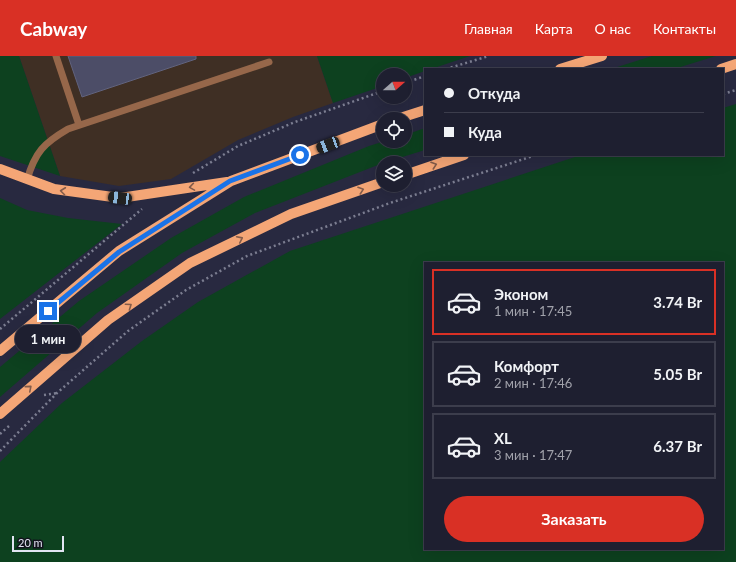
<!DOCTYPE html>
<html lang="ru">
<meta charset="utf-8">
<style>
:root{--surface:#1e1f30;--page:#2b2c3c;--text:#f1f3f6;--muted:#a1a2ab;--line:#3c3d4c;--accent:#d93025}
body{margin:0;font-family:Lato,sans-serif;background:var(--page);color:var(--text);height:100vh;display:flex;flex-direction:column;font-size:15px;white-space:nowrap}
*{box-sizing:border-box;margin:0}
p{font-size:13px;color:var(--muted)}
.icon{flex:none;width:22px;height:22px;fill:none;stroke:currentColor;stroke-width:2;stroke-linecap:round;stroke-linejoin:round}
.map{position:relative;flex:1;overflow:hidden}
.details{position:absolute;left:424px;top:206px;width:300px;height:288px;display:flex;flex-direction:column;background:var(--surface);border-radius:0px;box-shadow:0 4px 16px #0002,0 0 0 1px var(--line)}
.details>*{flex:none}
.guide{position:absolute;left:424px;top:12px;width:300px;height:88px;border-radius:0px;box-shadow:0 4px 16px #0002,0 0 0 1px var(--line);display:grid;align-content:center;height:88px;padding:0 20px;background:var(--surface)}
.needle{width:26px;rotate:69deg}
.fabs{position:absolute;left:376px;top:12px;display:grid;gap:8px}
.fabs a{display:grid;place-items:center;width:36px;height:36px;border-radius:50%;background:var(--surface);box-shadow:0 4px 16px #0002,0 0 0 1px var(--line);font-size:20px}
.scale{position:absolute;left:12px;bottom:10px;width:52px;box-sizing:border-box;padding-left:4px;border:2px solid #e2e4f3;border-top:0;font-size:11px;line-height:14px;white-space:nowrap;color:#e2e4f3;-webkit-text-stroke:3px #12131d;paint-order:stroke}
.end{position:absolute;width:18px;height:18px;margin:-9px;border:5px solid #1a73e8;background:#fff;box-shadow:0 0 0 2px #fff}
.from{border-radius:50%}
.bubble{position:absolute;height:28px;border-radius:14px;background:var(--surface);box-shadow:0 4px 16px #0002,0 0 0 1px var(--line);font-size:13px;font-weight:700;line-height:28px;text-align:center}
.car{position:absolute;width:12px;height:24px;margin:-12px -6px;border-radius:5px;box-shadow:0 0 3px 1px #0007;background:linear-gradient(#222 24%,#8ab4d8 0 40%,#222 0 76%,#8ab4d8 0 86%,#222 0)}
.guide b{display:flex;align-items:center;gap:14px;height:38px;font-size:15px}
.guide b+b{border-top:1px solid var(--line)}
.guide i{width:10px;height:10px;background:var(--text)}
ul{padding:7px 0 0;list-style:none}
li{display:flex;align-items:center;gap:12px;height:66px;margin:0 8px 6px;padding:0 12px;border:2px solid var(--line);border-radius:0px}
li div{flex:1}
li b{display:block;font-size:15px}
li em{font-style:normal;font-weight:700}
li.active{border-color:var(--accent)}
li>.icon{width:36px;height:36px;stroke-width:1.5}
.action{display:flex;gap:8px;margin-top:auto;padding:8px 20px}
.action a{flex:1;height:46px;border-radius:24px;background:var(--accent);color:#fff;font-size:16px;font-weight:700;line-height:46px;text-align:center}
header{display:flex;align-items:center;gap:24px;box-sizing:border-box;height:56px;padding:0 20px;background:var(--accent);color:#fff}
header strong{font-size:19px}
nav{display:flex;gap:22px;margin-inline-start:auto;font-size:14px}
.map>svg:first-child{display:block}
.commercial{fill:#3f2f24}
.green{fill:#0d411f;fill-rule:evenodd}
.building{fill:#4c4d67;stroke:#61637e}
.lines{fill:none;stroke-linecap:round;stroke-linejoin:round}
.path{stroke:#7c7e91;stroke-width:2.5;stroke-dasharray:2 3;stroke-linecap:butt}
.service{stroke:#96674a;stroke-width:7}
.primary{stroke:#f4a676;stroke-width:10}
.oneway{stroke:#835c4a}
.route{stroke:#1a73e8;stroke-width:5}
</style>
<header>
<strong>Cabway</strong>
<nav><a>Главная</a><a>Карта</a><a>О нас</a><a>Контакты</a></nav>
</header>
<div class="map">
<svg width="736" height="506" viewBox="0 0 736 506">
<rect width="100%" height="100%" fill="#282940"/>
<path class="commercial" d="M19,0h298l16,47 -40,14 -55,23 -67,39 -52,7 -59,-10z"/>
<path class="green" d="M0,0h19l41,120 -60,-20z
M317,0h153l-39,13h-6v2l-20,7v-3h-22v11l-50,17z
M652,0h64l-42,13h-63z
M736,48v458h-736v-100l62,-59 80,-62 56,-39 92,-51 291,-96h142v-47zM425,207h298v286h-298z
M425,72v22l-42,13 -128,50 -73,40 -85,60 -97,84v-30l79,-66 92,-63 73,-41 125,-51 16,-5h20v-6z
M0,142l27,12 41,8 54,6 -122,95z"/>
<path class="building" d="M68,0h128v3l-114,38z"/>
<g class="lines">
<path class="path" d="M446,13l43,-13
M405,27l20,-7
M723,38l13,-4
M193,117l45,-27 57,-24 88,-31
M0,273l142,-120
M44,339l13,-2
M0,378l9,-8
M0,395l57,-58 71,-62 58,-41 61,-34 143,-53 146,-48"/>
<path class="service" d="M56,0l23,69
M27,124c8,-28 17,-37 41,-51l201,-67"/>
<path class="primary" d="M560,13l42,-13
M721,13l15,-5
M397,63l28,-9
M0,113l54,20 66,9 107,-16
M405,119l59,-20
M0,295l119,-100 112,-70 152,-57
M0,358l108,-94 82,-57 101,-49 92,-32"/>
</g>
<defs><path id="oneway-chevron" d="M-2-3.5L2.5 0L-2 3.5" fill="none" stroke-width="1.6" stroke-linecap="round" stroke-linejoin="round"/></defs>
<g class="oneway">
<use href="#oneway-chevron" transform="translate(434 109) rotate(-19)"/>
<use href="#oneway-chevron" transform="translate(192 131) rotate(171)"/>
<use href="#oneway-chevron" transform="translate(361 134) rotate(-19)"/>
<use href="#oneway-chevron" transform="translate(63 135) rotate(-173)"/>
<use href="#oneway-chevron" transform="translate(240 183) rotate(-26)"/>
<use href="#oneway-chevron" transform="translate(129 250) rotate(-35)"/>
<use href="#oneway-chevron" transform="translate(29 332) rotate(-41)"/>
</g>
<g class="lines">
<path class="route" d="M48,255l71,-59 111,-71 70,-26"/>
</g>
</svg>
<div class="fabs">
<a><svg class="needle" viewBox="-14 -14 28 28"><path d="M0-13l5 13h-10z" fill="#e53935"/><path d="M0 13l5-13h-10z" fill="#a1a2ab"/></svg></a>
<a><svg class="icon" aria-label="locate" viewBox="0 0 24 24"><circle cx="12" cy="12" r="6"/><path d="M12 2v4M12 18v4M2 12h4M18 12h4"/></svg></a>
<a><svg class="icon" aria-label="layers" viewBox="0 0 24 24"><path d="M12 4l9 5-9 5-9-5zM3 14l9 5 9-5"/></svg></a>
</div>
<div class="scale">20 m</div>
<i class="end from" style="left:300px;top:99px"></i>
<i class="end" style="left:48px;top:255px"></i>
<div class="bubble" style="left:15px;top:269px;width:66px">1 мин</div>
<i class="car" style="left:328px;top:89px;rotate:249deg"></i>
<i class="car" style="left:120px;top:142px;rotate:277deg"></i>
<div class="guide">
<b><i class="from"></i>Откуда</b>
<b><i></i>Куда</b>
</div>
<section class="details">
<ul>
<li class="active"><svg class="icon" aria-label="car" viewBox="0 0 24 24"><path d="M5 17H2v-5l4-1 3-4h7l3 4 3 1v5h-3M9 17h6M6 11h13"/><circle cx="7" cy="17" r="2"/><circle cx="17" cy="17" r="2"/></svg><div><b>Эконом</b><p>1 мин · 17:45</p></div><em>3.74 Br</em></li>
<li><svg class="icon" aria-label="car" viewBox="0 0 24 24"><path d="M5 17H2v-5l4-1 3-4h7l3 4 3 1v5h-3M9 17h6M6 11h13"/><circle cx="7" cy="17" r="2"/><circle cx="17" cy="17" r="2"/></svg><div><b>Комфорт</b><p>2 мин · 17:46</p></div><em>5.05 Br</em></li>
<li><svg class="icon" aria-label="car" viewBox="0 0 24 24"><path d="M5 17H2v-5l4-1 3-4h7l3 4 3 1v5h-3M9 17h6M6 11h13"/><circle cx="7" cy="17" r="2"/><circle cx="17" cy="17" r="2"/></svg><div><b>XL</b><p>3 мин · 17:47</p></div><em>6.37 Br</em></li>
</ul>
<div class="action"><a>Заказать</a></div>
</section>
</div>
